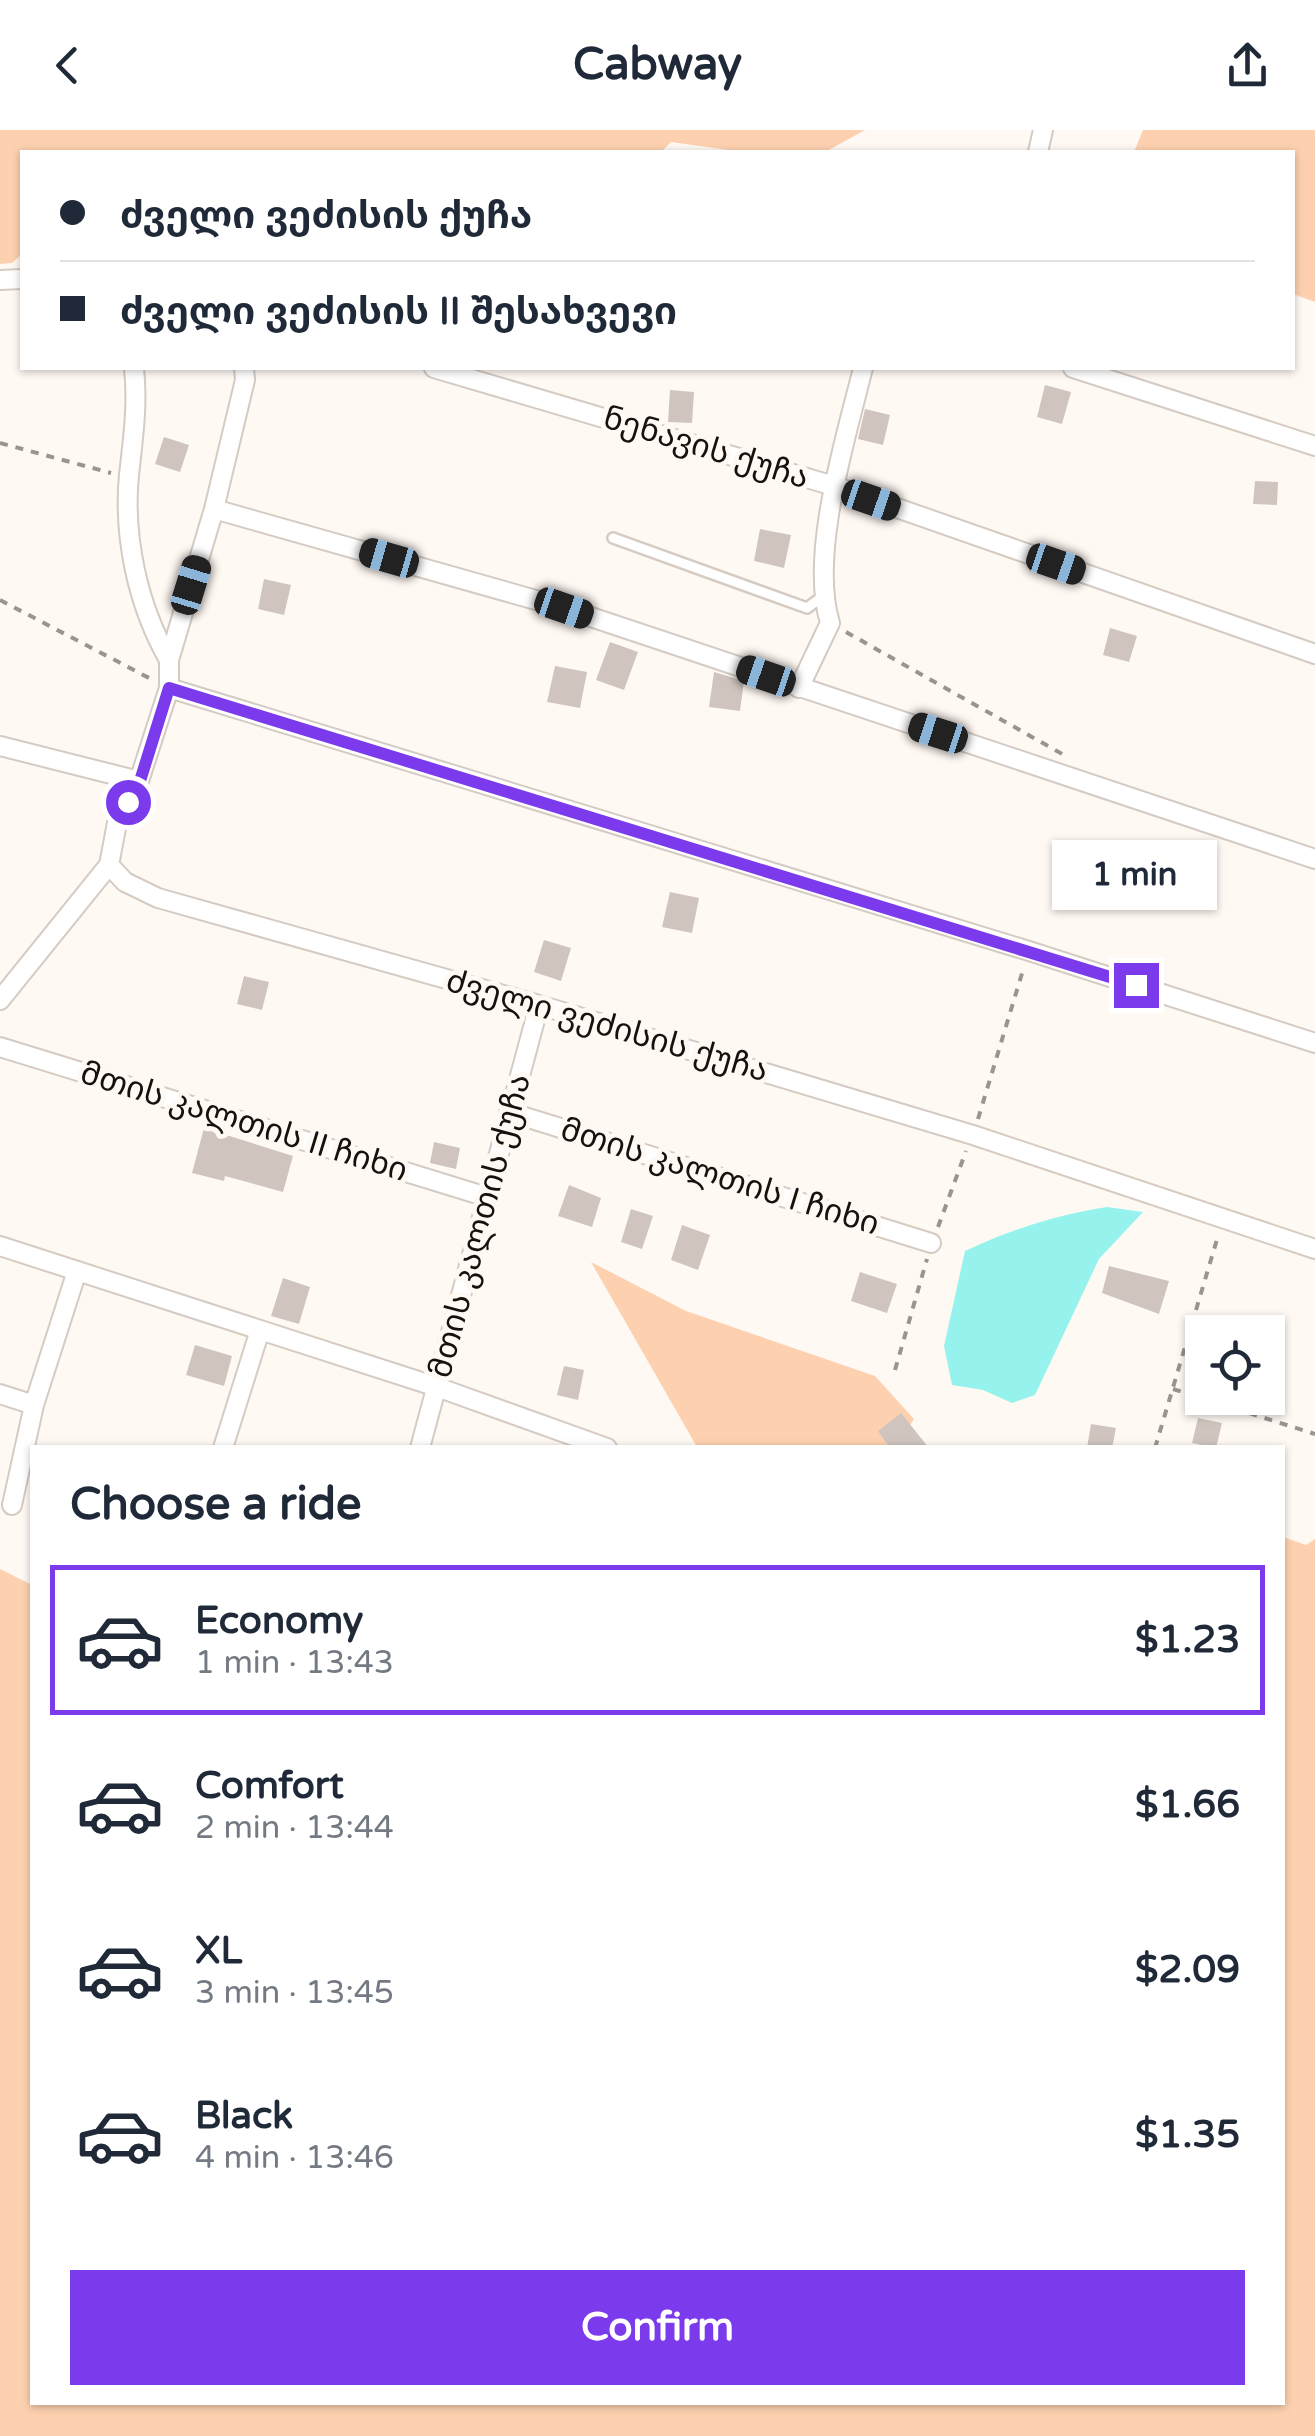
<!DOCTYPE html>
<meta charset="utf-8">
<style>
:root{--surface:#fff;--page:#f6f6f7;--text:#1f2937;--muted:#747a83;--line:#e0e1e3;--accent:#7c3aed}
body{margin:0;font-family:"Varela Round","Noto Sans Georgian",sans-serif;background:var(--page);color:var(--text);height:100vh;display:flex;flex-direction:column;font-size:38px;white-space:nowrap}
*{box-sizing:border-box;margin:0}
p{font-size:32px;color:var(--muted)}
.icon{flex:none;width:55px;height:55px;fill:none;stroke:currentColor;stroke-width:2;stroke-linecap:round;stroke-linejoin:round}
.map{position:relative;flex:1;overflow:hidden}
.panel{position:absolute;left:30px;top:1315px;width:1255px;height:960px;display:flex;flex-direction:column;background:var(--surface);border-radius:0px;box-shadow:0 2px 8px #0004}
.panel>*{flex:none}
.banner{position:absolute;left:20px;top:20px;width:1275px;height:220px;border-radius:0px;box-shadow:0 2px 8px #0004;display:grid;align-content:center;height:220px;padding:0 40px;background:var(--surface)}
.fabs{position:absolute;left:1185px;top:1185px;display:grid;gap:20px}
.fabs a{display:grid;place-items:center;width:100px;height:100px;border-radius:0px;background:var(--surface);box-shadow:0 2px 8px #0004;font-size:50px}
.end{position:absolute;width:45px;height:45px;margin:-22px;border:12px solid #7c3aed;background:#fff;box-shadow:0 0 0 5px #fff}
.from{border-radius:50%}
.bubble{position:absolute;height:70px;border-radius:0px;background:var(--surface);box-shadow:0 2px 8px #0004;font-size:32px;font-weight:800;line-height:70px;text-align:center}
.car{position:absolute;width:30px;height:60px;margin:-30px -15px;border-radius:12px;box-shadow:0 0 8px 2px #0007;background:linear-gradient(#222 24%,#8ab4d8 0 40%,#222 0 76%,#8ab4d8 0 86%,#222 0)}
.banner b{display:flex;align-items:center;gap:35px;height:95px;font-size:38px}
.banner b+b{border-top:2px solid var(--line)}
.banner i{width:25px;height:25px;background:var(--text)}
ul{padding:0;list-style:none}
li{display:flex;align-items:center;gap:30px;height:150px;margin:0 20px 15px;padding:0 20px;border:5px solid transparent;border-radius:0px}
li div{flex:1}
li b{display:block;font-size:38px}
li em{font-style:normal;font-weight:800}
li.current{border-color:var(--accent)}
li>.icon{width:90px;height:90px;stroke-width:1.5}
h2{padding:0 40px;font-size:45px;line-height:120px}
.button{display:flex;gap:20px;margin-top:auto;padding:20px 40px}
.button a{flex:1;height:115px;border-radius:0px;background:var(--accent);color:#fff;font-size:40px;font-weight:800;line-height:115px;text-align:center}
header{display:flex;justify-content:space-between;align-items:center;height:130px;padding:0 40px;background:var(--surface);font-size:45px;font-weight:800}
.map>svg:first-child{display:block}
.green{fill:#fdd1b0}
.water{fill:#96f2ec}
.building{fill:#cfc5be}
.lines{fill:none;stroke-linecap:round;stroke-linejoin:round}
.service-casing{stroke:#d5cbc3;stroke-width:14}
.minor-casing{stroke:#d5cbc3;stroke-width:22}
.path{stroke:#989490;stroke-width:4;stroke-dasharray:8 8;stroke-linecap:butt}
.service{stroke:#fff;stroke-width:9}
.minor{stroke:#fff;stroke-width:18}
.route{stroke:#7c3aed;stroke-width:12}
.labels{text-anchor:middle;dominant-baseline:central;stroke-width:10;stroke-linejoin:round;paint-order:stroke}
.street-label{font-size:32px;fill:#14110f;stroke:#fff9f4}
</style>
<header><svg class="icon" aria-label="back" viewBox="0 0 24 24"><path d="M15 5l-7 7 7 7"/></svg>Cabway<svg class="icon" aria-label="share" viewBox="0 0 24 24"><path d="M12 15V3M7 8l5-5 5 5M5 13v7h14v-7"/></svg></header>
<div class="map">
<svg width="1315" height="2306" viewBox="0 0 1315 2306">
<rect width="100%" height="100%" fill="#fff9f4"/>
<path class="green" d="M0,0h865l-40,22h-82l-72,-10 -10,10h-639v102l-10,9 -12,1z
M1143,0h172v172l-22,-8 -1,-142h-158z
M591,1132l95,49 189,65 39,43 -18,28h-199z
M1283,1407l23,8 9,-6v897h-1315v-867l32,16v817h1250z"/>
<path class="water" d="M1107,1077l36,5 -44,47 -64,136 -23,8 -29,-13 -31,-5 -8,-39 21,-95c47,-22 91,-36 142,-44z"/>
<path class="building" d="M1045,255l26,7 -9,32 -25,-7z
M670,260l24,2 -2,31 -24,-1z
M865,279l25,6 -7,30 -25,-6z
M164,307l25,8 -9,27 -25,-8z
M1255,351l23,1 -1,23 -24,-1z
M760,399l31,6 -7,33 -30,-7z
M264,449l27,6 -7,30 -26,-6z
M1110,498l27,8 -8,26 -26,-7z
M610,512l28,10 -14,38 -28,-10z
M555,536l32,6 -7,36 -33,-6z
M714,542l30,9 -4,30 -31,-4z
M670,762l29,6 -7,35 -30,-6z
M544,810l27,8 -10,33 -27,-9z
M244,846l25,6 -7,28 -25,-6z
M204,998l89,28 -10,36 -58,-16 -1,5 -32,-8z
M434,1012l26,6 -4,21 -26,-6z
M569,1055l32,13 -9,29 -34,-11z
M631,1079l22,7 -11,33 -21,-7z
M682,1095l28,10 -12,35 -27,-10z
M1109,1136l60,15 -10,33 -57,-21z
M860,1142l37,12 -10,29 -36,-12z
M283,1148l27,9 -11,37 -28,-8z
M195,1215l37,11 -8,30 -38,-11z
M564,1236l20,4 -6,30 -21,-5z
M901,1283l28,35h-39l-12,-17z
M1198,1288l24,5 -6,25 -24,-5z
M1091,1294l25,4 -4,20h-25z"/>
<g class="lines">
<g class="service-casing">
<path id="service" d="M613,408l194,70 15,-11"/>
</g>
<g class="minor-casing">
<path id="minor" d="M1038,22l5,-22
M0,150l22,-1
M134,238c4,37 -1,70 -5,107 -6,63 9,131 40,185
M244,238l1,12 -31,129 -45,151v28l-30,93 -22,42 -8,42 16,17 33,16 381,107 434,130 342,114
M434,238l400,118 481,168
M1073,238l242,78
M214,379l350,99 751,251
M169,558l860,263 286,92
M799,558l31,-65c-21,-69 16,-185 33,-255
M0,616l139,35
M0,870l109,-135
M0,917l487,150
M509,982l422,131
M0,1116l437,141 170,61
M0,1264l34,11
M223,1318l37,-118
M420,1318l119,-443
M12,1375l22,-100 43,-134"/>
</g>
<path class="path" d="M0,313l111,30
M0,470l151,79
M846,502l218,123
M978,989l45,-149
M938,1097l28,-76
M895,1240l32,-111
M1173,1259l142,45
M1155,1318l63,-212"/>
<use href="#service" class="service"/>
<use href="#minor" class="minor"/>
</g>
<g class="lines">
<path class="route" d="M128,672l12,-21 29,-93 967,297"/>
</g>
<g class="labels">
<g class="street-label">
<text transform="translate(706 318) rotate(17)">ნენავის ქუჩა</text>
<text transform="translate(607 896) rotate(16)">ძველი ვეძისის ქუჩა</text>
<text transform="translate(244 992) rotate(17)">მთის კალთის II ჩიხი</text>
<text transform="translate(720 1047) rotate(17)">მთის კალთის I ჩიხი</text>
<text transform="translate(480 1096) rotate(-75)">მთის კალთის ქუჩა</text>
</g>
</g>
</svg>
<div class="fabs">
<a><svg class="icon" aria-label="locate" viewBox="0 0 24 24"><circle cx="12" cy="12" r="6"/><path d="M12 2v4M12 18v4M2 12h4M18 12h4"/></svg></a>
</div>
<i class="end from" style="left:128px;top:672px"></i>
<i class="end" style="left:1136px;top:855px"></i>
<div class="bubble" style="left:1052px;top:710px;width:165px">1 min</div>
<i class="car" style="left:871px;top:370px;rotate:109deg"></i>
<i class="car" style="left:389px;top:428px;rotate:286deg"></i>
<i class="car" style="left:1056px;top:434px;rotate:109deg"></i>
<i class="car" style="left:191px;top:455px;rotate:17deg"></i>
<i class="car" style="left:564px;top:478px;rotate:109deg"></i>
<i class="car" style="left:766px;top:546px;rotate:289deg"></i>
<i class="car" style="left:938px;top:603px;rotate:288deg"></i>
<div class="banner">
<b><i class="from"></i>ძველი ვეძისის ქუჩა</b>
<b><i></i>ძველი ვეძისის II შესახვევი</b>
</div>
<section class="panel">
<h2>Choose a ride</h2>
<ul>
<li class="current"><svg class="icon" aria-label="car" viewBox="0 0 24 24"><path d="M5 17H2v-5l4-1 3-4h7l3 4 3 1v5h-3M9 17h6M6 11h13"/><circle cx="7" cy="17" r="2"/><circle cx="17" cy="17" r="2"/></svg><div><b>Economy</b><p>1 min · 13:43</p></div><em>$1.23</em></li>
<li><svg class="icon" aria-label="car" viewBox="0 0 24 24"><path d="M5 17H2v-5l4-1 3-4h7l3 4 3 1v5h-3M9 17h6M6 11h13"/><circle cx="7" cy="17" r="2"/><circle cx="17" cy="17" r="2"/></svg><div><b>Comfort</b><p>2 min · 13:44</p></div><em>$1.66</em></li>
<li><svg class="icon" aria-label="car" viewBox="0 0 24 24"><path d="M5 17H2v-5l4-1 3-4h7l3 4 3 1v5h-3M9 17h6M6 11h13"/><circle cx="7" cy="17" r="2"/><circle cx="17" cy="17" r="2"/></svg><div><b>XL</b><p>3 min · 13:45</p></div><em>$2.09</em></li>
<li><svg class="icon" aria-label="car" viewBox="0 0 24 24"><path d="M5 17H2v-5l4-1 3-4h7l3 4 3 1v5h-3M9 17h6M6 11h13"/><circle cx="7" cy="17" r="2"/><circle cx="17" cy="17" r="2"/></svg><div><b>Black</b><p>4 min · 13:46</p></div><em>$1.35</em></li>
</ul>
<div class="button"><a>Confirm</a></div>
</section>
</div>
